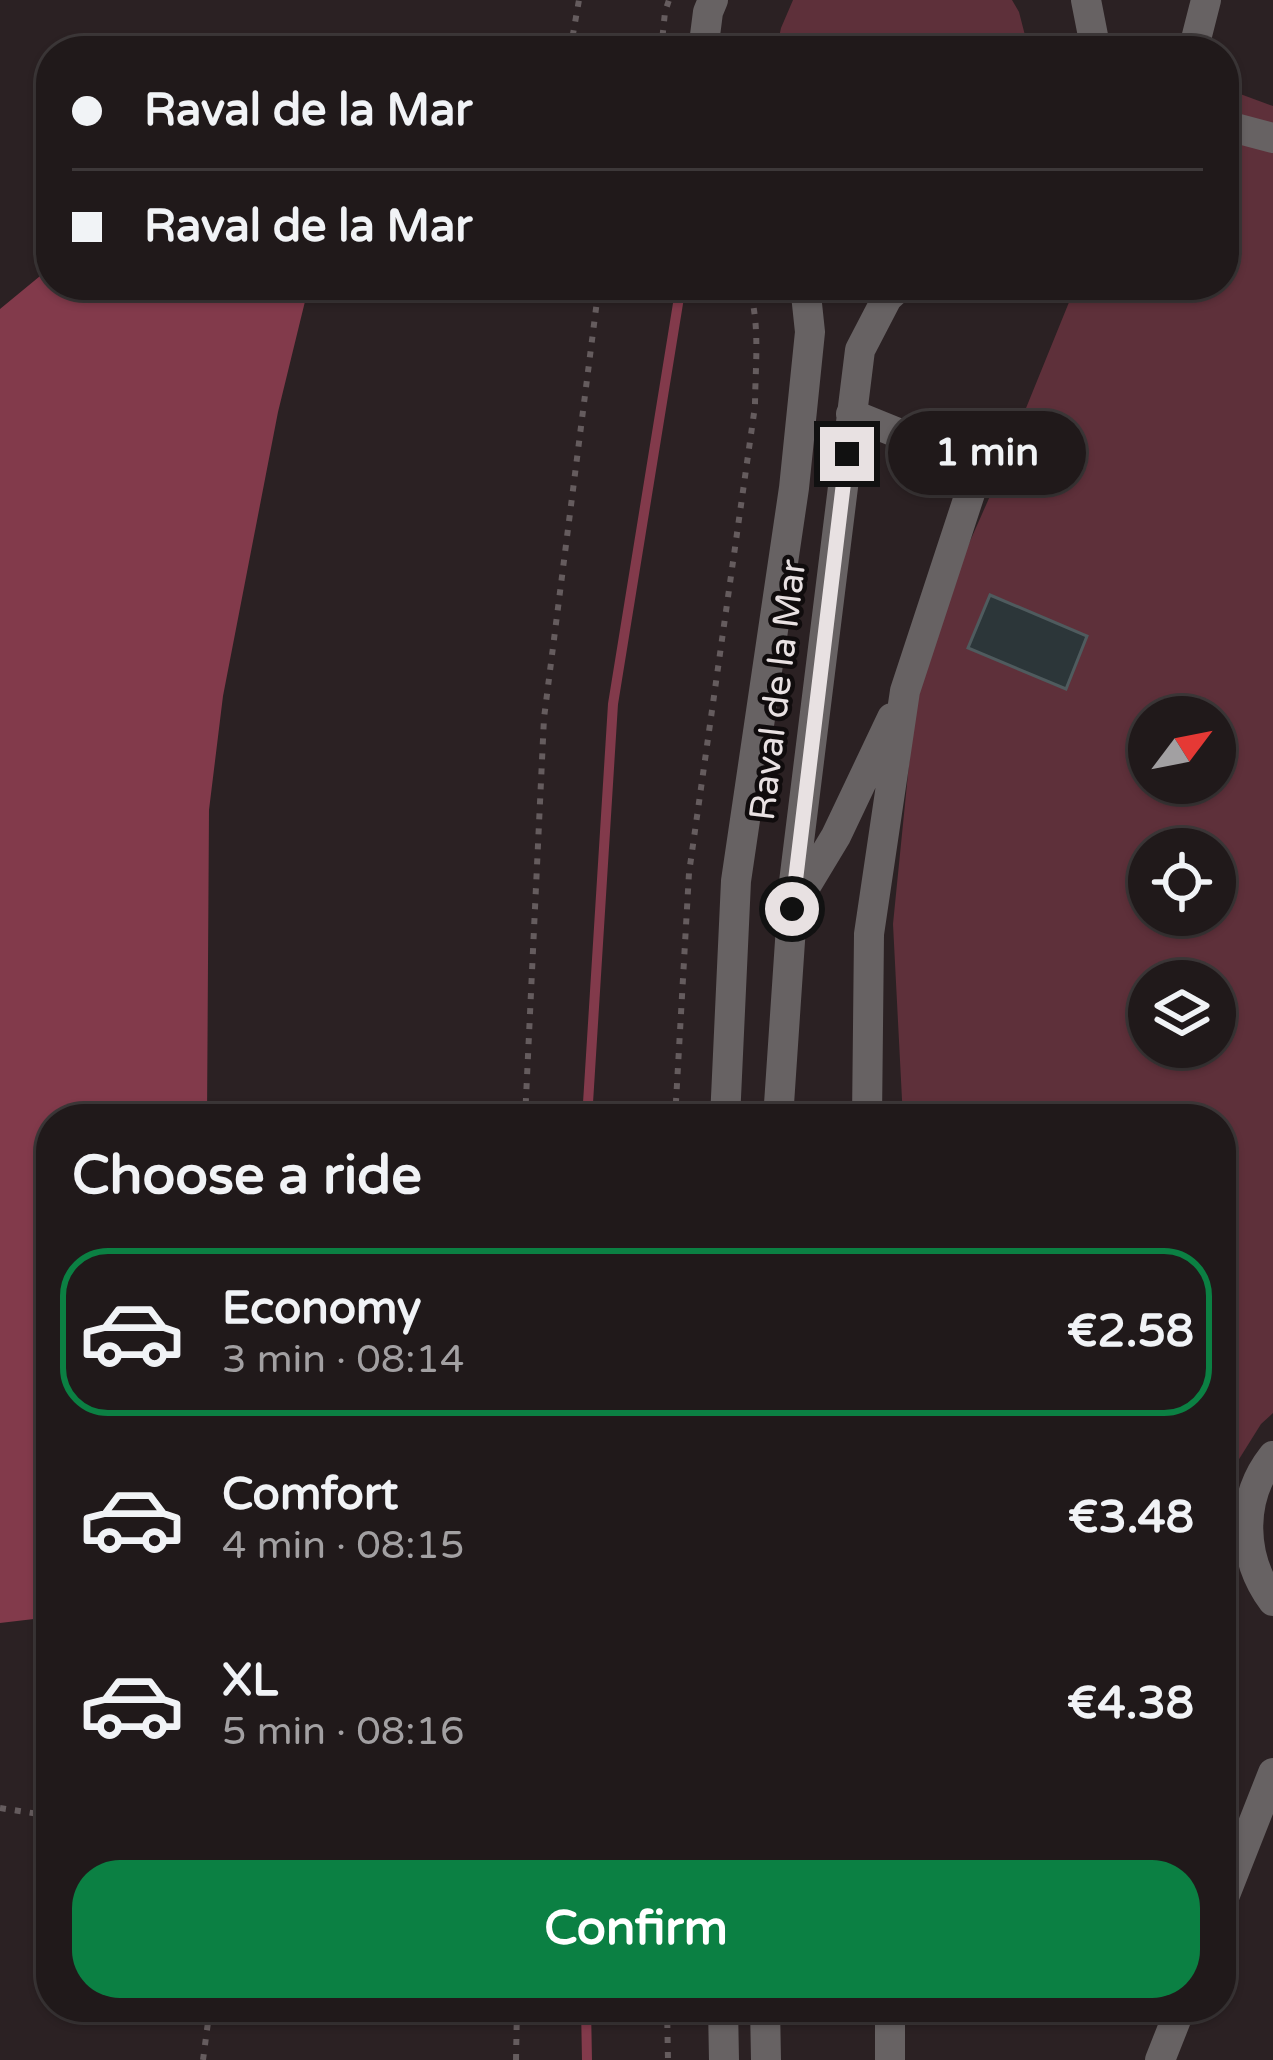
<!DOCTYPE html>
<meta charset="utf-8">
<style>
:root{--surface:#20191a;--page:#282223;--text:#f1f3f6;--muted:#a2a0a2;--line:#3d3839;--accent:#0b8043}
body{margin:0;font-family:"Varela Round",sans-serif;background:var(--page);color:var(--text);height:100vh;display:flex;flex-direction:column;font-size:45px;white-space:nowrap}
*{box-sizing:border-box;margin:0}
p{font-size:39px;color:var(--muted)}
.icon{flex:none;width:66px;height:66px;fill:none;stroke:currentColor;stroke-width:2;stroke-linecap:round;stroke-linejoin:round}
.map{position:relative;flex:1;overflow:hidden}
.side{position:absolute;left:36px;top:1104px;width:1200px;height:918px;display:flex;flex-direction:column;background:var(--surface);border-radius:48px;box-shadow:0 3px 9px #0004,0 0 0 3px var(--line)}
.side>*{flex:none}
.banner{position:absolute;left:36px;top:36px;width:1203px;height:264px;border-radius:48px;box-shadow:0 3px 9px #0004,0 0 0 3px var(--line);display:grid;align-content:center;height:264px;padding:0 36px;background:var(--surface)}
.needle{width:78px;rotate:58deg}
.buttons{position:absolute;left:1128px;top:696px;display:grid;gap:24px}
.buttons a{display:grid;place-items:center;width:108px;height:108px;border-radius:50%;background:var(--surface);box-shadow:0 3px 9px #0004,0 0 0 3px var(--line);font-size:60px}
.end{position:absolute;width:54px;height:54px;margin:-27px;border:15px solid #e8e1e2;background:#111;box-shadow:0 0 0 6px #111}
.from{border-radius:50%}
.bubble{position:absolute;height:84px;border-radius:42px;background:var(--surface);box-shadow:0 3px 9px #0004,0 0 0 3px var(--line);font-size:39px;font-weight:700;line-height:84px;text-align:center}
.banner b{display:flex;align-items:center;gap:42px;height:114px;font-size:45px}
.banner b+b{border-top:3px solid var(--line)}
.banner i{width:30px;height:30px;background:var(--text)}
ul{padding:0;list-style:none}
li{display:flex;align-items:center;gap:36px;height:168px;margin:0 24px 18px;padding:0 12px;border:6px solid transparent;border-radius:48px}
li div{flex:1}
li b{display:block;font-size:45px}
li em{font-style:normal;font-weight:700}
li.selected{border-color:var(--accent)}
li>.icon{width:108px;height:108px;stroke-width:1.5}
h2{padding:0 36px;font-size:54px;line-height:144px}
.button{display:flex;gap:24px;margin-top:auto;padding:24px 36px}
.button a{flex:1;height:138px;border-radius:48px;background:var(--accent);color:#fff;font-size:48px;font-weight:700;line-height:138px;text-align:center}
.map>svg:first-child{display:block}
.green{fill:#5e303a;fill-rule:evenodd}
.water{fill:#823a4b}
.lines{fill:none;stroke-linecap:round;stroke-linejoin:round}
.stream{stroke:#823a4b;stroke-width:10}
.building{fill:#2c3639;stroke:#4f5b5e;stroke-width:3}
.path{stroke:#655c5e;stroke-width:6;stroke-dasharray:6 9;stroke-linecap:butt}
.minor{stroke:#676263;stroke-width:30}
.route{stroke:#e8e1e2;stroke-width:15}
.labels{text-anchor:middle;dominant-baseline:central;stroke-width:9;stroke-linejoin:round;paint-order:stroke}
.street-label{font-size:36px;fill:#e8e1e2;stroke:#100c0d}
</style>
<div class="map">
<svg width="1273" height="2060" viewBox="0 0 1273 2060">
<rect width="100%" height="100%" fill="#2b2123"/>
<path class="green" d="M793,0h219l7,12 10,39h-253l5,-23z
M1224,88l49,18v1307l-12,11 -40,64v-369h-318l-10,-195 27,-270 74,-167 82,-202h148zM1149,717h66v66h-66zM1149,849h66v66h-66zM1149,981h66v66h-66z"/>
<path class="water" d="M51,267v18h258l-31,127 -55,284 -14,114 -2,309h-156v498l-51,6v-1314z"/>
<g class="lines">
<path class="stream" d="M587,1119l26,-415 68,-419
M586,2007l1,53"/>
</g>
<path class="building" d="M990,595l97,41 -21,53 -98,-41z"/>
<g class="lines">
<path class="path" d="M570,51l9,-51
M661,51l4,-39 4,-12
M525,1119l19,-401 55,-433
M675,1119l14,-246 66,-467c0,-38 6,-84 -7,-121
M0,1808l51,8
M667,2007l1,53
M203,2060l7,-53
M516,2060l1,-53"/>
<path class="minor" d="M1086,0l10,51
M703,51l5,-39 5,-12
M1193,51l13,-51
M1224,125l49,13
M851,414l128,52 -74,225 -36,243 -2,185
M798,899l38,-63 56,-118
M725,1119l11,-238 58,-393 16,-156 -5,-47
M778,1119l16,-237 66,-532 27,-52 14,-13
M1273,1456c-34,43 -32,102 0,145
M1221,1905l52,-132
M723,2007l1,53
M765,2007l1,53
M890,2060v-53
M1160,2060l21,-53"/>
</g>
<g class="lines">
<path class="route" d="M792,909l55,-455"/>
</g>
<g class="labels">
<g class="street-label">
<text transform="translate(778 690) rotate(-83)">Raval de la Mar</text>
</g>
</g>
</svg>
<div class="buttons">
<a><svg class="needle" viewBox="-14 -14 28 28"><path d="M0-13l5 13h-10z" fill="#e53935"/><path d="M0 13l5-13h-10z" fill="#a2a0a2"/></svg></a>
<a><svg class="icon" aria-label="locate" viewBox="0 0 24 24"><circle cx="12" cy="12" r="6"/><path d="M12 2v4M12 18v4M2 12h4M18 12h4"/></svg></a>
<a><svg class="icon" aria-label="layers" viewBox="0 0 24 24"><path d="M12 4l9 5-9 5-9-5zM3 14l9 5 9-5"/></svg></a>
</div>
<i class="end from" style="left:792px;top:909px"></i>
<i class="end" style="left:847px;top:454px"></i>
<div class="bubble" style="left:888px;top:411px;width:198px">1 min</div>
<div class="banner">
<b><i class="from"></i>Raval de la Mar</b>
<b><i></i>Raval de la Mar</b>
</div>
<section class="side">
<h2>Choose a ride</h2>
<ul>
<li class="selected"><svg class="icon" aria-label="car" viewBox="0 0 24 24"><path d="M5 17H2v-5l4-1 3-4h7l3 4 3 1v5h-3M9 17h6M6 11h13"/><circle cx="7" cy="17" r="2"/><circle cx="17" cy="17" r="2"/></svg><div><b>Economy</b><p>3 min · 08:14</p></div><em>€2.58</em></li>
<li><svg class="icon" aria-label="car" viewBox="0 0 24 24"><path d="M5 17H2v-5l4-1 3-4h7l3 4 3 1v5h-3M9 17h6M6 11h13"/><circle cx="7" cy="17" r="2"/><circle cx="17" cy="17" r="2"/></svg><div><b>Comfort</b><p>4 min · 08:15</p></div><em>€3.48</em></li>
<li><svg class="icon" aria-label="car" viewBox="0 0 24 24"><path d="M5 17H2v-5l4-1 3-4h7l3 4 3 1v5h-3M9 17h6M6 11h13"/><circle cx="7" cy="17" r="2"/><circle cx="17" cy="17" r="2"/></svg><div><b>XL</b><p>5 min · 08:16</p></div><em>€4.38</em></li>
</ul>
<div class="button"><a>Confirm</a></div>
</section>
</div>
